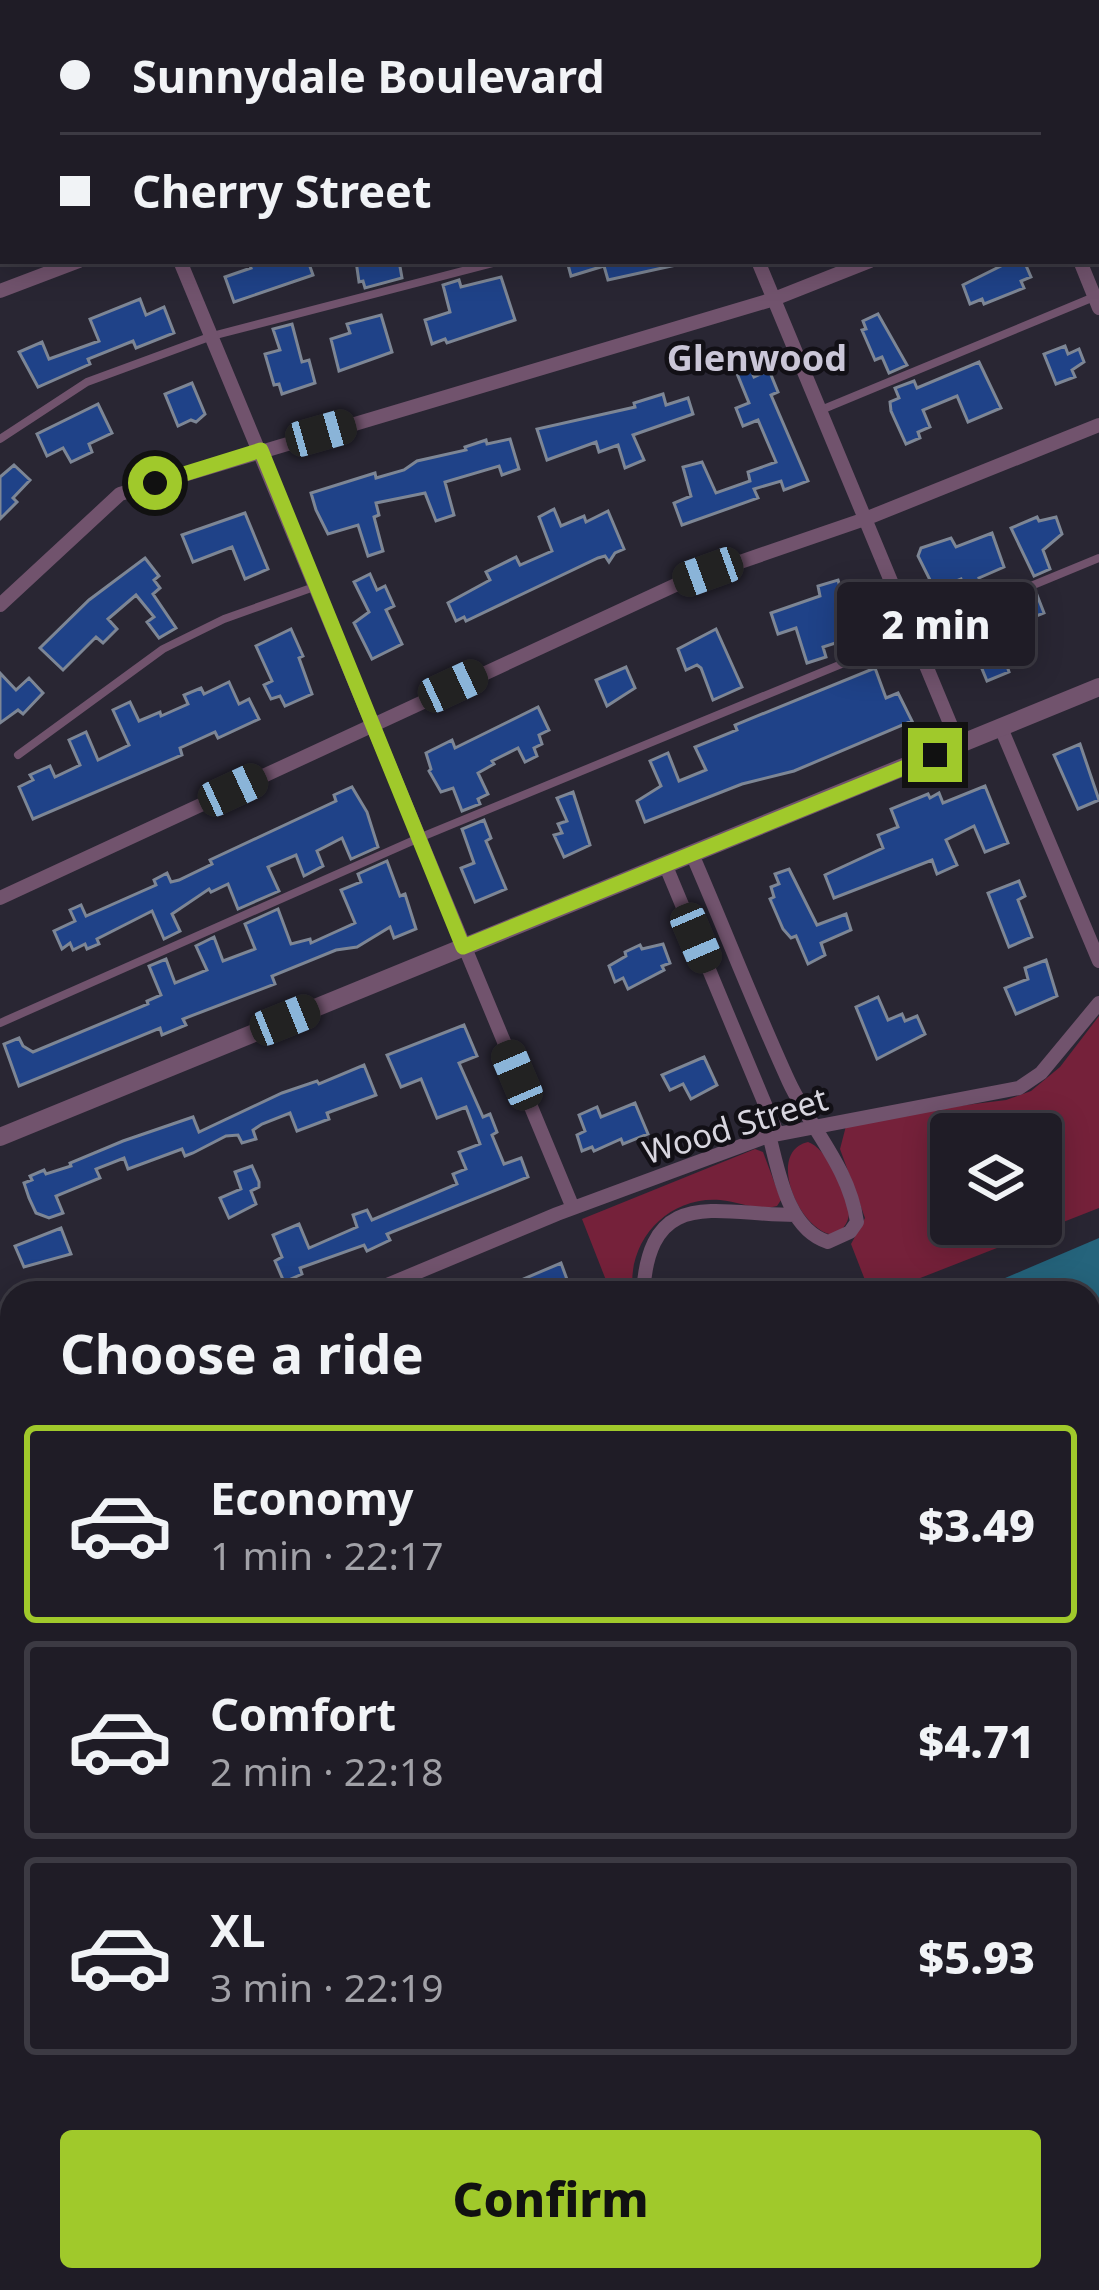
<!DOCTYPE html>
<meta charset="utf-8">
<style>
:root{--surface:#1f1c26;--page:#2c2932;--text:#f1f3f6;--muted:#a1a1a7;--line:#3c3a43;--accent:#a0c92b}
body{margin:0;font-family:"Noto Sans",sans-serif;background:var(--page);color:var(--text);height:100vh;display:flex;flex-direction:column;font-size:45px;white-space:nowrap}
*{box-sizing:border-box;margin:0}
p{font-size:39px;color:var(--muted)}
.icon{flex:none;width:66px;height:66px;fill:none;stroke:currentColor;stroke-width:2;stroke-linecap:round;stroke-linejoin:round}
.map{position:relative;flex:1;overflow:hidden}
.sheet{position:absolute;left:0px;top:1281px;width:1101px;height:1011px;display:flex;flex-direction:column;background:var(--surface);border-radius:36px 36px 0 0;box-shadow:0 6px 30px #0003,0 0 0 3px var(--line)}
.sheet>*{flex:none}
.top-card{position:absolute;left:0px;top:0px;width:1101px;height:264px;box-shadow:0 6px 30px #0003,0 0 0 3px var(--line);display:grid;align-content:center;height:264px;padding:0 60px;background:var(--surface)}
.controls{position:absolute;left:930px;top:1113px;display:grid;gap:24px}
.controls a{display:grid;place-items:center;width:132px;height:132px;border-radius:12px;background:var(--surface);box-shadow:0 6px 30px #0003,0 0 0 3px var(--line);font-size:60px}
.end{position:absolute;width:54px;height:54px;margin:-27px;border:15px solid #a0c92b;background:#111;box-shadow:0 0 0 6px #111}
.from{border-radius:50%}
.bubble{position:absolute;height:84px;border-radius:12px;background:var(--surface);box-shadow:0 6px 30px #0003,0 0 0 3px var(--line);font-size:39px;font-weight:800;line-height:84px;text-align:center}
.car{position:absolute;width:36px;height:72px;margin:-36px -18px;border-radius:15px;box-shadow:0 0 9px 3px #0007;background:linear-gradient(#222 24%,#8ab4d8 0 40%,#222 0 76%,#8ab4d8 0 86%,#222 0)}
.top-card b{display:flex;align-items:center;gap:42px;height:114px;font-size:45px}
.top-card b+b{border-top:3px solid var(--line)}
.top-card i{width:30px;height:30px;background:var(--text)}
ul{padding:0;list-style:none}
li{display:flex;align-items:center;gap:36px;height:198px;margin:0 24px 18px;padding:0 36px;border:6px solid var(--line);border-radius:12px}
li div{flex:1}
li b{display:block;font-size:45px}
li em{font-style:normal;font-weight:800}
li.selected{border-color:var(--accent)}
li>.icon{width:108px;height:108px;stroke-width:1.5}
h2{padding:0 60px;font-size:54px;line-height:144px}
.button{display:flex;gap:24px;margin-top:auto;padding:24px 60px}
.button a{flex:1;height:138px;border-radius:12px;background:var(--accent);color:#111;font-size:48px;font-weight:800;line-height:138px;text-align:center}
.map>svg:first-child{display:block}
.green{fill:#75213a;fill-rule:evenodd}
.water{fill:#25647c}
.building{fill:#1f4288;stroke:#7d8695;stroke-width:3}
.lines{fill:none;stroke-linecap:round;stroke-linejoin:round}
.service{stroke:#71536d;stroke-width:8}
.minor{stroke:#71536d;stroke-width:14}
.tertiary{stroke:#71536d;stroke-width:18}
.route{stroke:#a0c92b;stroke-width:15}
.labels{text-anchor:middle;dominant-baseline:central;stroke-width:9;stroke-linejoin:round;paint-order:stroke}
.street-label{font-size:33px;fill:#d8d6df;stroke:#121016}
.neighbourhood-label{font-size:36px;font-weight:bold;fill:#cac6d7;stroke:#121016}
</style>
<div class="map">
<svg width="1099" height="2290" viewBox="0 0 1099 2290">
<rect width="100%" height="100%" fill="#292633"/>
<path class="green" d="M1099,1016v192l-217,85h-12l-19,-49 14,-26 -25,-69 6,-23 56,-13 104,-13 25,-9 29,-24zM951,1134h90v90h-90z
M808,1142c19,6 47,57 40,77 -2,7 -7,11 -12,16 -35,1 -72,-83 -28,-93z
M755,1149l8,3 18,48 -4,6c-21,5 -37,-4 -57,-6 -53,-4 -94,42 -87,93h-22l-29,-74z"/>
<path class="water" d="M1099,1238v225l-10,4v-174h-119z"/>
<path class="building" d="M248,261h60l5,14 -79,27 -9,-25 26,-9z
M356,261h43l3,17 -37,10 -2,-7 -4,1z
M567,261h109v4l-68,15 -4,-14 -33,10z
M1011,261h13l7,16 -10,4 3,7 -40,16 -2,-5 -12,5 -7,-19z
M501,277l14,43 -68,23 -2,-4 -13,5 -7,-24 25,-8 -7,-27 16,-5 2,7z
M140,299l6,16 18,-8 10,26 -38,15 -3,-7 -45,18 2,5 -52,23 -19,-35 23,-10 7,17 50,-18 -9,-22z
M878,314l29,51 -18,8 -7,-16 -7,3 -13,-30 4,-1 -3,-8z
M381,315l11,37 -53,19 -8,-32 19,-6 -3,-9z
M292,324l10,38 7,-2 6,23 -33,11 -3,-10 -5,1 -9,-31 15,-4 -7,-21z
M1065,346l3,8 11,-5 5,13 -12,8 3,7 -19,7 -12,-30z
M979,362l22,46 -33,14 -11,-26 -34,14 7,17 -12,5 2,6 -14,6 -15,-33 -1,-9 9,-4 -4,-10 19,-7 3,7z
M749,366l5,11 15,-7 9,22 -7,3 37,86 -24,9 -3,-9 -27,8 4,9 -76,27 -8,-22 17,-7 -8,-29 19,-5 14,31 34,-12 -2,-9 28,-10 -18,-42 -15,6 -7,-18 13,-5 -13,-32z
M192,383l13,31 -9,8 -5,-2 -13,6 -13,-32z
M663,394l3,11 22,-7 5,16 -60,21 11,25 -19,8 -7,-23 -19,7 -3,-10 -49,18 -10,-31 98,-22 -1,-4z
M98,404l14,29 -23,11 3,8 -21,10 -8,-14 -16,8 -10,-22z
M510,439l9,30 -17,6 -3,-9 -54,16 9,33 -18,6 -11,-28 -49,10 3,12 -5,2 9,34 -15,5 -10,-31 -30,9 -12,-24 -5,-17 64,-20 1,5 28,-8 13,-9 49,-11 -1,-3 21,-7 1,4z
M14,465l16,15 -17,18 4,4 -17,17v-42z
M554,509l7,17 23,-10 2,6 22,-11 16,38 -9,4 -6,9 -4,-6 -7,2 -132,63 -2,-4 -8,4 -8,-18 42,-23 -4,-8 30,-15 4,8 32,-14 -13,-34z
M245,513l23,56 -23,10 -13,-32 -39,15 -11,-27z
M1037,517l2,4 17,-4 6,17 -19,16 7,19 -16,7 -23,-48z
M992,533l12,34 -25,11 5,11 -17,6 -6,-16 -26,11 -17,-34 3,-8 30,-10 5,9z
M145,558l14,18 -5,4 6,8 -7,6 23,34 -17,10 -12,-16 7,-5 -18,-22 -28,24 9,10 -14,14 -7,-6 -33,33 -23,-22 49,-48z
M370,574l7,16 8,-4 9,20 -8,4 16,34 -30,15 -18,-36 15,-11 -15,-30z
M838,580l15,51 -5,8 -25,8 3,10 -19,6 -11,-35 -18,6 -7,-21 49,-17 -2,-10z
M1037,595l7,18 -48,19 13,40 -22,9 -23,-56z
M291,629l12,27 -4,2 13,36 -27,12 -5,-10 -9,3 -7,-14 8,-4 -16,-35z
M716,629l26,58 -29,13 -12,-32 -4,-3 -11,5 -8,-21z
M626,667l9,21 -28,18 -11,-26z
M875,668l11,30 12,-5 14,28 -118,50 -52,13 -97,38 -8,-21 24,-15 -11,-25 18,-8 11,28 27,-11 -11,-23 42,-17 -2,-5z
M0,673l16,17 13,-12 14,15 -20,21 -5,-4 -18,13z
M229,682l10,22 10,-5 10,20 -41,19 -3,-6 -35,16 2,7 -149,64 -14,-32 14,-7 -3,-5 20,-9 5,11 25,-12 -11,-25 17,-8 12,28 31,-15 -16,-35 17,-8 9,19 21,-9 1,4 27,-12 -4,-9 17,-7 3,6z
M538,707l11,23 -10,5 3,9 -8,4 3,8 -12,6 -7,-14 -26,13 2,3 -16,9 10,21 -10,5 2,5 -18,7 -9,-23 -12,4 -12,-21 2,-2 -5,-16 26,-13 3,8z
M1080,744l19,56 -21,9 -24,-54z
M985,786l23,57 -23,9 -11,-26 -28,14 11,25 -20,9 -5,-14 -98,38 -9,-23 58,-27 -5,-13 20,-8 -7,-18 37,-15 2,4 9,-5 4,10z
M352,787l15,25 11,35 -27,12 -9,-21 -25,13 6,15 -19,10 -8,-21 -28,12 11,24 -41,18 -10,-25 -17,8 -2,-3 -37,25 8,17 -16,8 -12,-28 -55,28 2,5 -12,5 -2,-5 -12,6 -3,-7 -8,6 -8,-18 21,-10 -5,-11 11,-5 5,11 70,-31 -2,-5 13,-7 4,9 8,-2 33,-16 -2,-4 126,-59 -2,-6z
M573,792l17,53 -26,12 -10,-22 8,-2 -4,-9 9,-3 -10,-23z
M484,820l7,18 -5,3 20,48 -31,13 -14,-34 13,-5 -12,-34z
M387,861l13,35 5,-2 11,35 -22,9 -4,-11 -33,20 -21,3 -64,26 3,8 -92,35 3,6 -24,10 -2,-7 -141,58 -15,-42 15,-6 4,8 10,6 115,-48 -1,-3 14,-6 -12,-29 17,-7 9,24 32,-13 -11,-24 18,-9 9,24 32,-12 -10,-25 33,-15 13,35 19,-5 1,4 44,-20 -14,-33 20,-8 -3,-8z
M789,869l28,56 29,-11 5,16 -30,13 4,12 -17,9 -12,-28 -5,2 -8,-9 -13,-30 4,-2 -3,-10 8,-3 -4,-10z
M1019,881l6,15 -7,4 14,37 -23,10 -21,-54z
M663,944l7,19 -8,3 2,4 -36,19 -5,-11 -8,4 -6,-16 17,-10 -1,-4 15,-7 2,4z
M1046,960l11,36 -41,18 -11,-26 23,-9 -3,-11z
M878,997l10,23 14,-6 3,7 12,-5 8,18 -48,25 -21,-52z
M464,1025l13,31 -18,7 24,54 7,-3 7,18 -5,3 12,29 17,-6 7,19 -141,57 3,6 -23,11 -3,-6 -64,23 2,6 -18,8 -9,-21 7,-4 -9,-22 26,-11 10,24 48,-21 -4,-12 14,-5 5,10 85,-36 -4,-10 13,-5 -7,-17 21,-8 -14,-37 -29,11 -16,-39 -20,8 -14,-32z
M704,1057l13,28 -26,14 -8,-15 -13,6 -8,-15z
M364,1065l12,30 -49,18 2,6 -32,12 -7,-18 -28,11 -9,6 3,9 -14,4 -4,-8 -12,1 -33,17 -8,3 -3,-7 -54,20 -4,-11 -28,11 4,9 -44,18 7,17 -14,5 -13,-5 -7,-15 -5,-15 8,-3 -2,-4 14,-6 2,4 25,-8 -1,-3 53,-22 70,-24 6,15 83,-39 35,-12 2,3z
M635,1103l13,31 -25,10 -2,-5 -27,12 -2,-4 -10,4 -5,-16 8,-4 -6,-16 18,-8 4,10z
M252,1166l7,16v5l-8,4 5,13 -27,14 -9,-20 21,-9 -6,-17z
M61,1228l10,26 -47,13 -9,-21z
M561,1263l11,30h-79v-1z"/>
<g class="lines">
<path class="service" d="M798,0l1,3
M0,108l3,-1
M821,410l273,-113
M0,439l87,-57 125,-46 289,-75
M18,755l145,-106 61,-30 90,-32
M0,1023l419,-185 680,-280"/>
<path class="minor" d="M74,0l1,3
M651,0l1,3
M972,0l1,3
M899,3l5,-3
M1098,167l1,-1
M180,261l393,947
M758,261l201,484
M1080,261l19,47
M0,291l79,-30
M0,605l120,-111 654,-195 96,-38
M1001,728l98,233
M692,854c33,76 63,154 97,228 23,49 60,85 68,140l-7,10 -22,10c-41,-13 -49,-70 -59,-107
M665,864l112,269
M0,898l682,-316 183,-63 234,-94
M368,1293l189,-79 211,-78 251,-48 22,-15 58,-70
M643,1293c7,-109 74,-78 152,-78
M0,1445l12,-5
M1089,1505l10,24
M0,1661l12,-5
M0,1897l12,-25
M1089,2170l10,24
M782,2280l4,10
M1019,2280l4,10
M61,2290l4,-10
M422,2290l5,-10
M651,2290l5,-10
M968,2290l25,-10"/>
<path class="tertiary" d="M0,1137l1099,-450"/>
</g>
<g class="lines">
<path class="route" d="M155,483l106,-33 202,497 472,-192"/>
</g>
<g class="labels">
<g class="street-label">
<text transform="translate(735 1125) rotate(-17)">Wood Street</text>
</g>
<g class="neighbourhood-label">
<text x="757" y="357">Glenwood</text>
</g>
</g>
</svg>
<div class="controls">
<a><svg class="icon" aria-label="layers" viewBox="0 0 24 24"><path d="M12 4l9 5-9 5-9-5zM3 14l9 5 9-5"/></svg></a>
</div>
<i class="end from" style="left:155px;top:483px"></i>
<i class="end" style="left:935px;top:755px"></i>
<div class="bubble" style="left:837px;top:582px;width:198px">2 min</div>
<i class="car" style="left:321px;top:433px;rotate:74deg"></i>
<i class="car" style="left:708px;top:572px;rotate:250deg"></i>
<i class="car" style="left:453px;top:686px;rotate:65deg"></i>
<i class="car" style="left:233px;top:790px;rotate:65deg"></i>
<i class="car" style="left:696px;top:938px;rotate:157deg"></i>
<i class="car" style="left:285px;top:1020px;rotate:68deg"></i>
<i class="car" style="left:517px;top:1075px;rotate:337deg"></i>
<div class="top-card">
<b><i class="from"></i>Sunnydale Boulevard</b>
<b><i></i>Cherry Street</b>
</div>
<section class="sheet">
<h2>Choose a ride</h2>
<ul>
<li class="selected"><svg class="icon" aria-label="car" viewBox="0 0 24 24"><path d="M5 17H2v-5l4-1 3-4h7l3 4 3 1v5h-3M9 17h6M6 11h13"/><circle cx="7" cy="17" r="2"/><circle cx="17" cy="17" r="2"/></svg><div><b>Economy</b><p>1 min · 22:17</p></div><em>$3.49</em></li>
<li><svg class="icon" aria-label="car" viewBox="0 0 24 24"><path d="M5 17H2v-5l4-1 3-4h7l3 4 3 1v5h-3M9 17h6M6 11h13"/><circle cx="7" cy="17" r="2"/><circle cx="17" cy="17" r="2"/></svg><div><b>Comfort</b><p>2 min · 22:18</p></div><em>$4.71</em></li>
<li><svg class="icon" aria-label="car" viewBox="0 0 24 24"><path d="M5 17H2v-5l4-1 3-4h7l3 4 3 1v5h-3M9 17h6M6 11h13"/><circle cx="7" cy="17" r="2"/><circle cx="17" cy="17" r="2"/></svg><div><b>XL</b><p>3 min · 22:19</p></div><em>$5.93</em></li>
</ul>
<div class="button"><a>Confirm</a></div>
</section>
</div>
